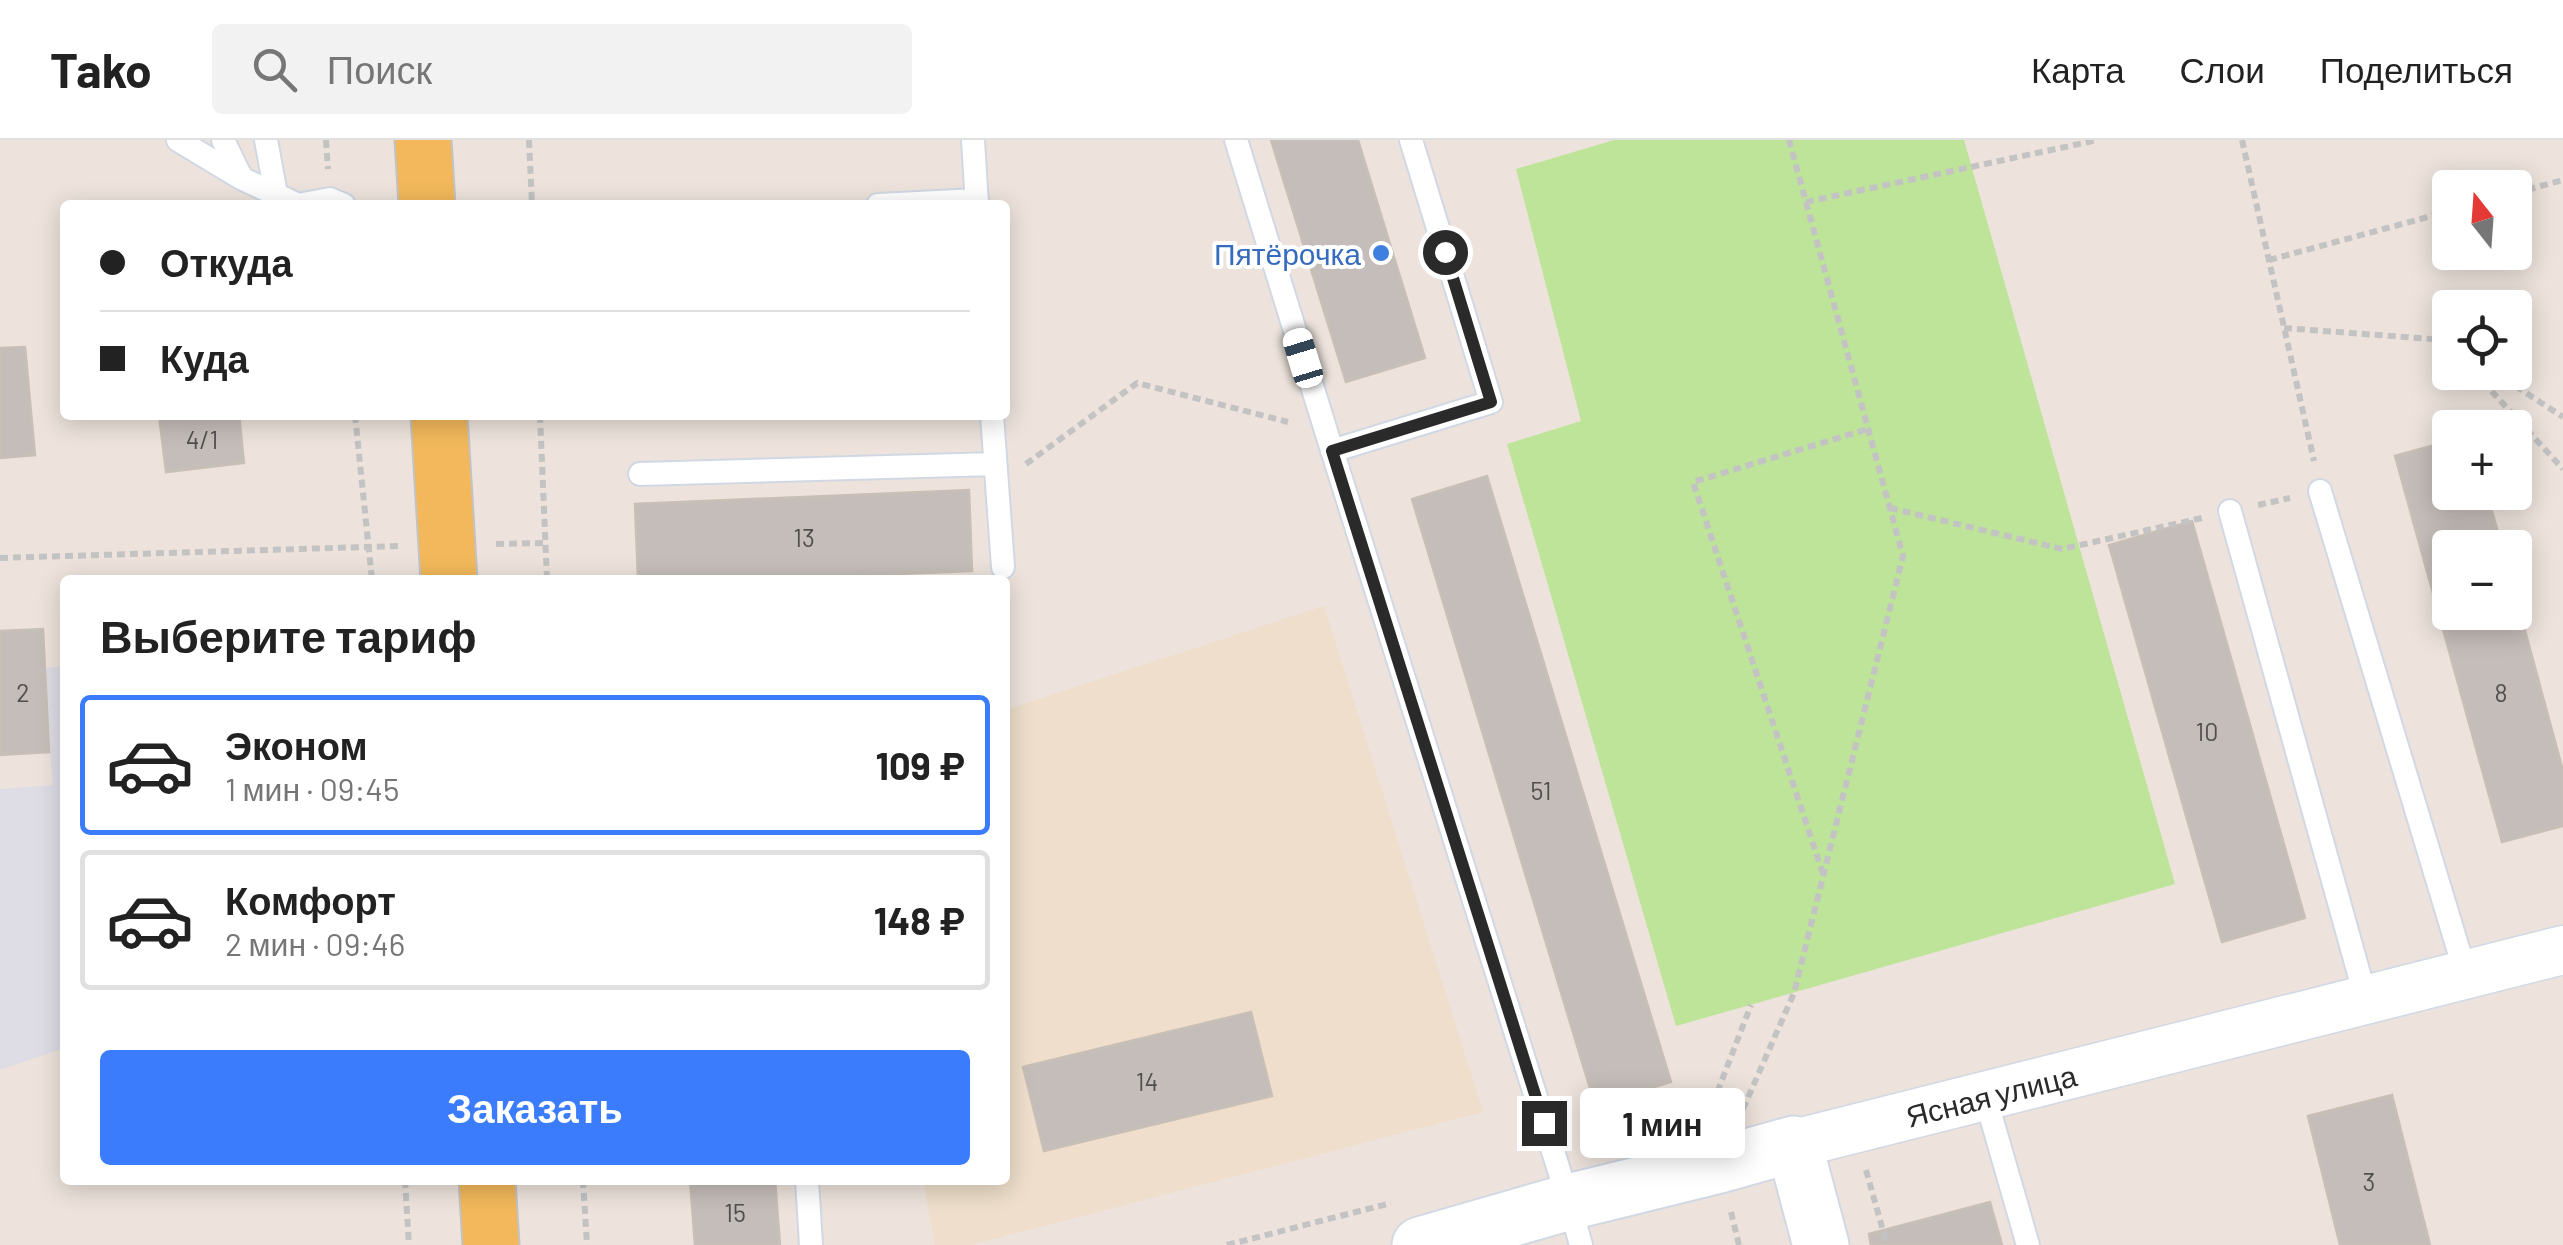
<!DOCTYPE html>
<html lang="ru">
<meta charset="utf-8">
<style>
:root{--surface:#fff;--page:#f2f2f2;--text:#222;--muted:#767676;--line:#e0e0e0;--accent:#3a7cfc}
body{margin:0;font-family:Barlow,sans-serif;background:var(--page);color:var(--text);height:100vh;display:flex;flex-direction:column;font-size:38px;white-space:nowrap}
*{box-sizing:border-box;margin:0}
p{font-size:32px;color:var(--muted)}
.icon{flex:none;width:55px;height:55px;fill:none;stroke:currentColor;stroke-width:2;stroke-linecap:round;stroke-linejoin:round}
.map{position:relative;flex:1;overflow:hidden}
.sheet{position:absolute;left:60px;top:435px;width:950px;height:610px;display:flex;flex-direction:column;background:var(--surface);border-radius:10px;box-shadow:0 5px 25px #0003}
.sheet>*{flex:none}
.hud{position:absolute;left:60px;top:60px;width:950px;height:220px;border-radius:10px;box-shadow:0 5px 25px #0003;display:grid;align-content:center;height:220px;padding:0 40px;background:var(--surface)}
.needle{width:65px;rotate:343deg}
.fabs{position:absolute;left:2432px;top:30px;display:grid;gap:20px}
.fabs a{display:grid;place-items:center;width:100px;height:100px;border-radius:10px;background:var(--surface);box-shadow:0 5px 25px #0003;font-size:50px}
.end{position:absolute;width:45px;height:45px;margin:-22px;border:12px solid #2a2a2a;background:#fff;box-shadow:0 0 0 5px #fff}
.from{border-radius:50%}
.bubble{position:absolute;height:70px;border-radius:10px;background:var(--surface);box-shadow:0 5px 25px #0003;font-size:32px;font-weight:700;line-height:70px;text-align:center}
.car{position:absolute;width:30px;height:60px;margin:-30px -15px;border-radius:12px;box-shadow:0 0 8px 2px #0007;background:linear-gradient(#fff 24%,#345 0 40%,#fff 0 76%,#345 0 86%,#fff 0)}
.hud b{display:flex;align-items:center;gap:35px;height:95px;font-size:38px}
.hud b+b{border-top:2px solid var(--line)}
.hud i{width:25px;height:25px;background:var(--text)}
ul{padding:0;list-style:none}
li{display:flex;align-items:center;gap:30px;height:140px;margin:0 20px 15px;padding:0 20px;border:5px solid var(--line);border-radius:10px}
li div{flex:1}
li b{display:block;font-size:38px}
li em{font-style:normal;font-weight:700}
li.current{border-color:var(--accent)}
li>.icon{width:90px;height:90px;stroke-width:1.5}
h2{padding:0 40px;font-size:45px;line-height:120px}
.button{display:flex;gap:20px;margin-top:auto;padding:20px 40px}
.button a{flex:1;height:115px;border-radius:10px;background:var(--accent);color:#fff;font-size:40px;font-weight:700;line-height:115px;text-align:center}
header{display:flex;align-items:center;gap:60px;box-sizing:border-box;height:140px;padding:0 50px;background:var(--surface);border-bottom:2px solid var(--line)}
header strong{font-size:48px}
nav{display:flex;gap:55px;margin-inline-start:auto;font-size:35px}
.search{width:700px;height:90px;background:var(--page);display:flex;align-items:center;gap:25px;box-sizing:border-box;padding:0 35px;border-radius:10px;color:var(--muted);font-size:38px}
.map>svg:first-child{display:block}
.industrial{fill:#dedde5}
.education{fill:#eedecb}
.green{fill:#bde498}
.building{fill:#c5bdb9;stroke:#c8bfb6;stroke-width:2.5}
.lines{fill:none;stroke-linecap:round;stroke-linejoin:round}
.service-casing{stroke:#d1d8e3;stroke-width:26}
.minor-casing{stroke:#d1d8e3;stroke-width:51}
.tertiary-casing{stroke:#d1d8e3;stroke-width:59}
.primary-casing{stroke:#c3c3c3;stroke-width:59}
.path{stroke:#c3c3c3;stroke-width:6;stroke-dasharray:8 5;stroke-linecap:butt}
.service{stroke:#fff;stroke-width:22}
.minor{stroke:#fff;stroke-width:48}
.tertiary{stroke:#fff;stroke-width:55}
.primary{stroke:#f2b85b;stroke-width:55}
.route{stroke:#2a2a2a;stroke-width:12}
.shop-dot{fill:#3f7fe0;stroke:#fff;stroke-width:4}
.labels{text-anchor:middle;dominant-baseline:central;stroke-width:8;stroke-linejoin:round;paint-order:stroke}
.number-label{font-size:25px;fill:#514f4e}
.shop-label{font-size:30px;fill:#366cbe;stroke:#fff;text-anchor:end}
.street-label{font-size:30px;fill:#2a2a2a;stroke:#fff}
</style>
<header>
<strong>Tako</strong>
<div class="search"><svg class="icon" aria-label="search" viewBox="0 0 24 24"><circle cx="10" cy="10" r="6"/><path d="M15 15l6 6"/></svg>Поиск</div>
<nav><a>Карта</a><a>Слои</a><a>Поделиться</a></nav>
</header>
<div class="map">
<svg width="2563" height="1105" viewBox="0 0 2563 1105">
<rect width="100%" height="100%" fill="#ede3dc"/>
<path class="industrial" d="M65,526v382l-65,22v-281l53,-4 -11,-117z"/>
<path class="education" d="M1324,466l159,506 -512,133h-36l-12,-65h82v-470z"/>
<path class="green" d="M1614,0h350l211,744 -499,142 -169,-582 74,-23 -65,-252z"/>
<path class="building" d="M1271,0h87l67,218 -79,24z
M25,207l10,108 -35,3v-110z
M159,275h80l5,48 -78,9z
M2450,301v51h37l15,56h-52v64h70l43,159v55l-61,16 -107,-386z
M1487,336l184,606 -76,23 -183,-606z
M969,350l3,81 -232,9h-102l-3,-76z
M2192,381l113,397 -83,24 -113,-397z
M43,489l6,123 -49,3v-124z
M1251,872l21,84 -228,55 -21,-84z
M2392,955l38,150h-90l-32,-129z
M690,1040h85l5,65h-85z
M1990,1062l12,43h-131l-2,-11z"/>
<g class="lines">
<g class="service-casing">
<path id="service" d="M178,0l63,38 57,27 32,-6 14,6
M223,0l18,37
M266,0l10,54
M973,0l4,65
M1236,0l90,291 243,771 12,43
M878,65l99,-5
M992,275l11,152
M1332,311l159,-49 -80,-262
M640,334l355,-10
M2320,351l146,484
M2230,371l136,488
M1985,956l43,149
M807,1040l4,65"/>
</g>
<g class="minor-casing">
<path id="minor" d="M1794,1004l769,-194"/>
</g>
<g class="tertiary-casing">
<path id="tertiary" d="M1420,1105l149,-43 150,-37 75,-21 27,101"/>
</g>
<g class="primary-casing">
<path id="primary" d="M423,0l4,65
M439,275l10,165
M487,1040l4,65"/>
</g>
<path class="path" d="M326,0l2,29
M529,0l3,65
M2242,0l72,321
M2515,53l48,-13
M1806,62l292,-62
M2269,120l181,-49
M2284,188l161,12 5,4
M2474,232l89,97
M2494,232l69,45
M355,275l17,165
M540,275l7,165
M1026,324l111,-81 151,39
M2258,365l32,-7
M1890,368l172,41 140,-31
M496,404l49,-1
M0,418l399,-12
M1823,734l-130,-392 175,-53
M1743,969l51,-116 109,-437 -114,-416
M1708,976l43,-111
M1866,1030l21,75
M405,1040l4,65
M583,1040l4,65
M1731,1072l8,33
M1227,1105l164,-42"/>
<use href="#service" class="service"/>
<use href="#minor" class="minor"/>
<use href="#tertiary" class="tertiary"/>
<use href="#primary" class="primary"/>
</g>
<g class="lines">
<path class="route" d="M1445,112l46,150 -159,49 212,672"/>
</g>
<circle class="shop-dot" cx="1381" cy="113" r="10"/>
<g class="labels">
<g class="number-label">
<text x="202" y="299">4/1</text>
<text x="804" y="397">13</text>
<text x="23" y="552">2</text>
<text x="2501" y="552">8</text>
<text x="2207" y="591">10</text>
<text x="1541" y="650">51</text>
<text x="1147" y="941">14</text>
<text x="2369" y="1041">3</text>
<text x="735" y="1072">15</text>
</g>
<g class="shop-label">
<text x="1361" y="113">Пятёрочка</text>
</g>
<g class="street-label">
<text transform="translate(1991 955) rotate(-14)">Ясная улица</text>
</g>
</g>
</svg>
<div class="fabs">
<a><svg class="needle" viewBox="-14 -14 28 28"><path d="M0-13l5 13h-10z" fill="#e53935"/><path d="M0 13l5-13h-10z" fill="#767676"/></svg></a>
<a><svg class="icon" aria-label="locate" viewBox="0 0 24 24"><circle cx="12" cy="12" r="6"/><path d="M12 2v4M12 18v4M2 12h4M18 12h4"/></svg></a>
<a>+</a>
<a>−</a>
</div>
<i class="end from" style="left:1445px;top:112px"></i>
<i class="end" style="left:1544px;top:983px"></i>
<div class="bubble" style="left:1580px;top:948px;width:165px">1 мин</div>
<i class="car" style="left:1303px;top:218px;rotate:343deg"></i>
<div class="hud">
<b><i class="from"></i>Откуда</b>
<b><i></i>Куда</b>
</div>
<section class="sheet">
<h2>Выберите тариф</h2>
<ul>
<li class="current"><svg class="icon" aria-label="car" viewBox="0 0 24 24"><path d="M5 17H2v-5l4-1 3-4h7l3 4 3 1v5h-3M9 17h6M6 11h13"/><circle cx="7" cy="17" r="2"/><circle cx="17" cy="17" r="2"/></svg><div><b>Эконом</b><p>1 мин · 09:45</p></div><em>109 ₽</em></li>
<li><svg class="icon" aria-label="car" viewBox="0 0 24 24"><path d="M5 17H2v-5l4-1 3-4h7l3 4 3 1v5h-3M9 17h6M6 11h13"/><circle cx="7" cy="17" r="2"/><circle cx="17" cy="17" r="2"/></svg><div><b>Комфорт</b><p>2 мин · 09:46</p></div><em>148 ₽</em></li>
</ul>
<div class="button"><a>Заказать</a></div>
</section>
</div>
